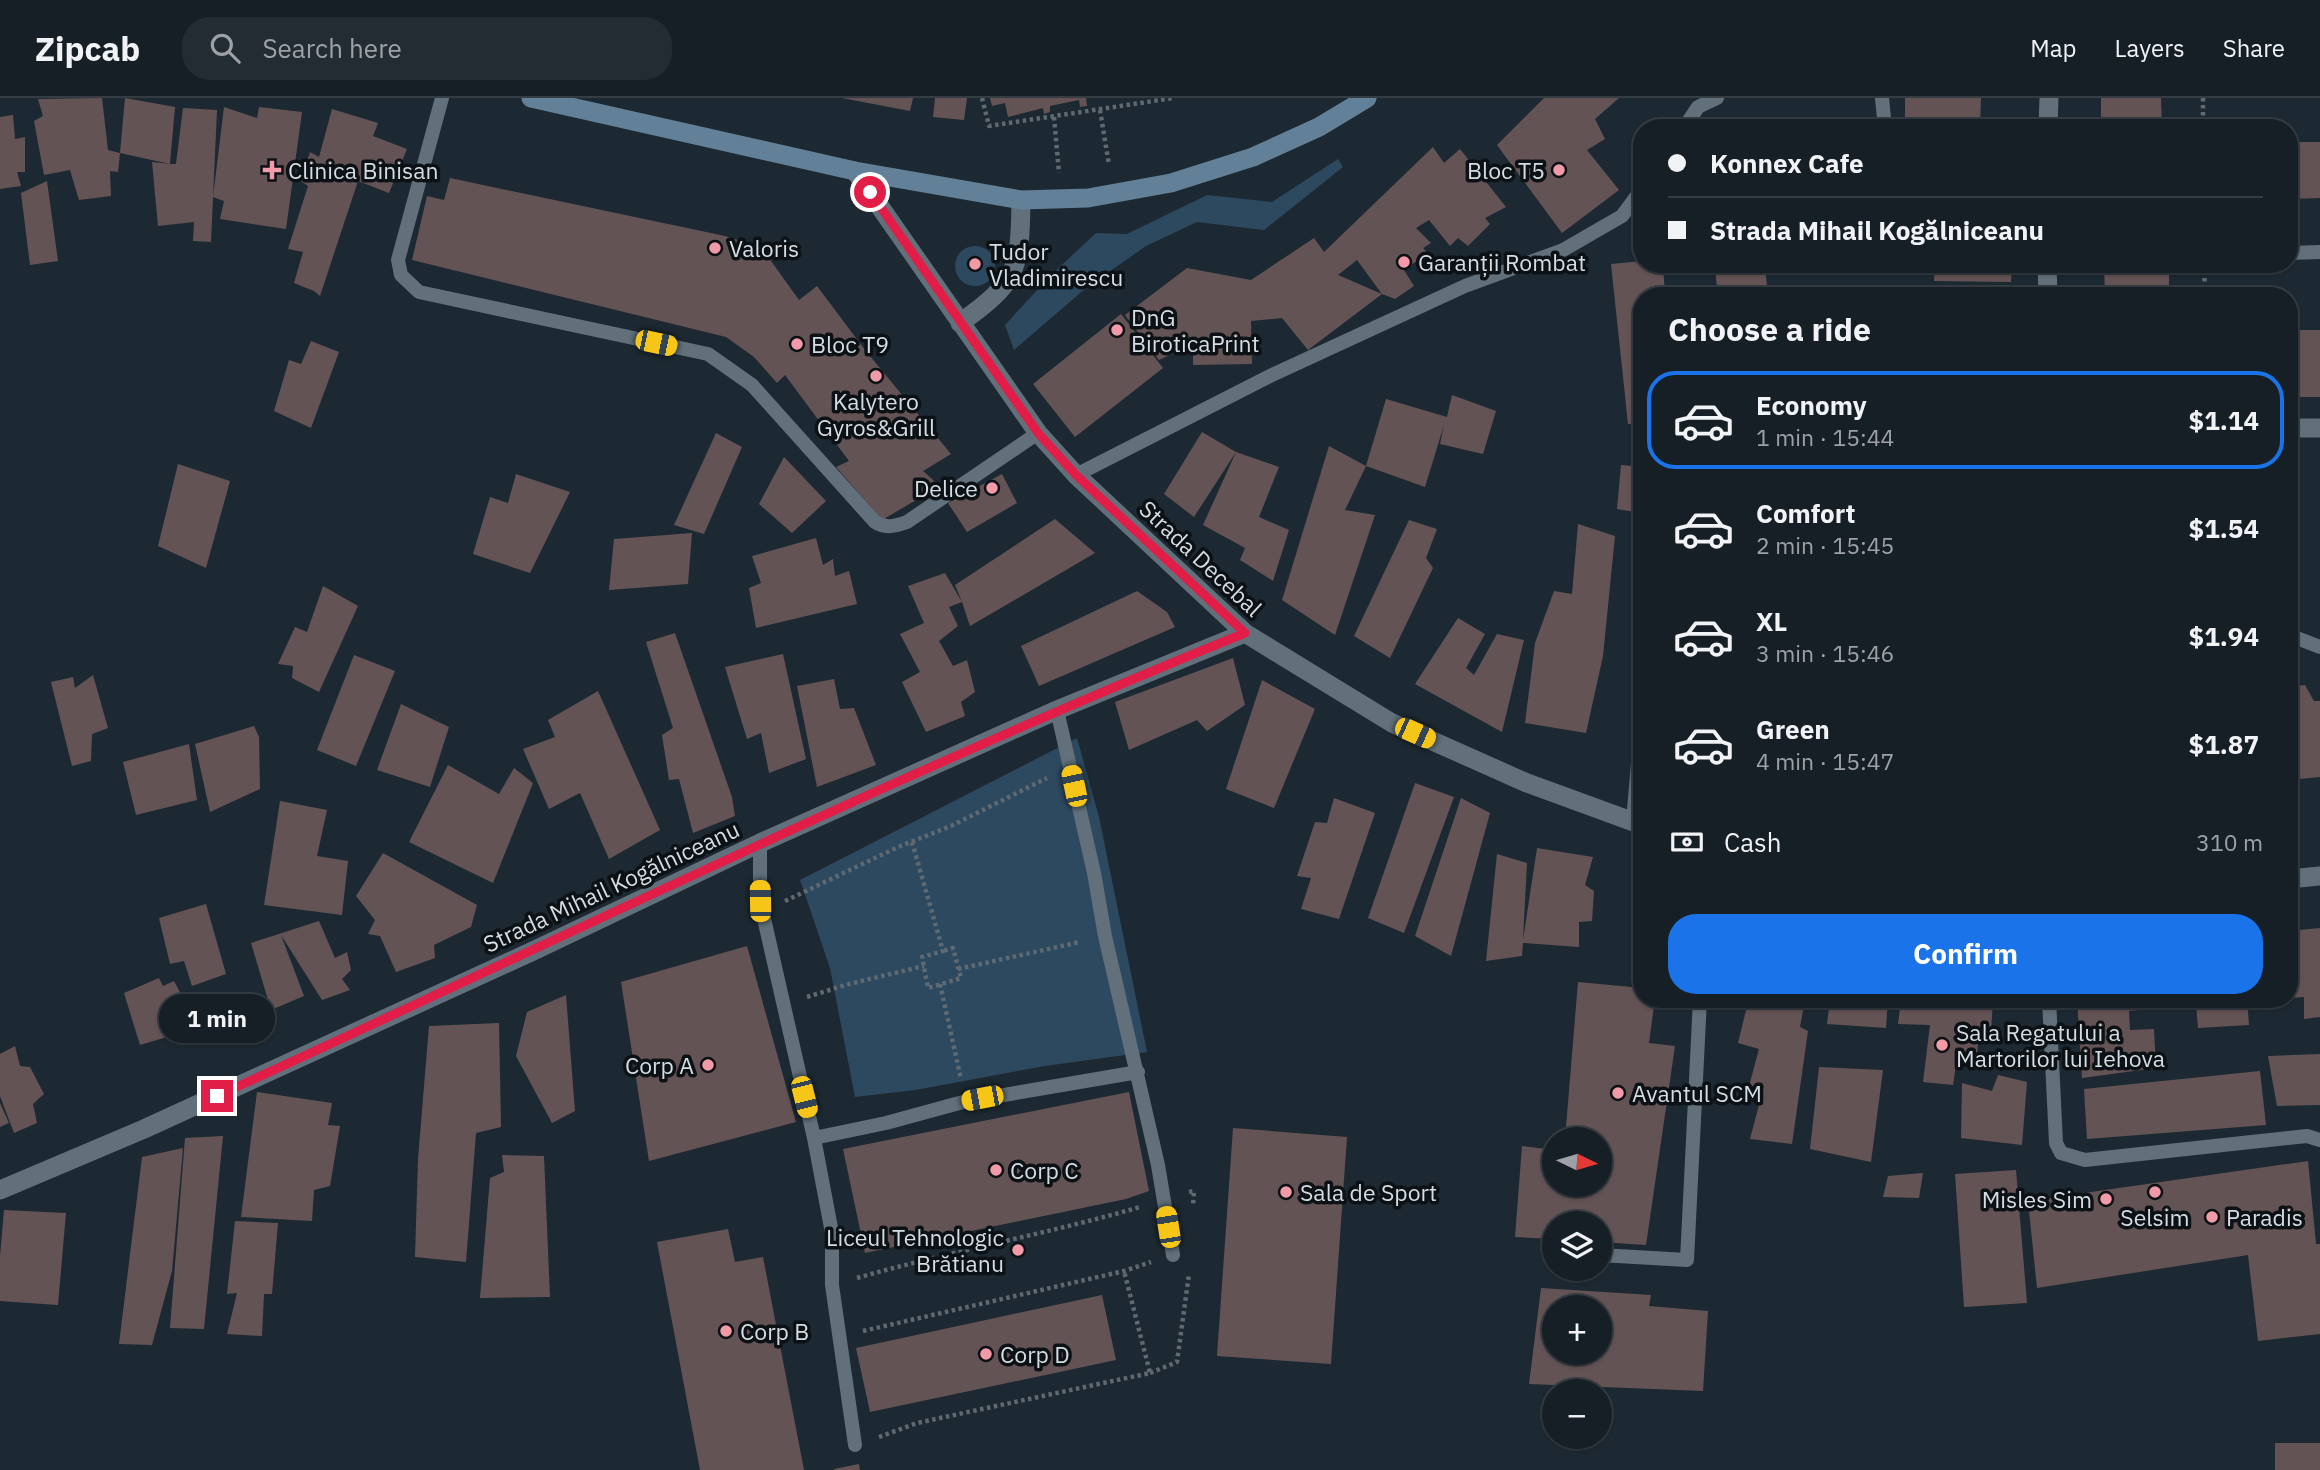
<!DOCTYPE html>
<meta charset="utf-8">
<style>
:root{--surface:#161f26;--page:#232c32;--text:#f1f3f6;--muted:#9ea2a7;--line:#353d43;--accent:#1a73e8}
body{margin:0;font-family:"IBM Plex Sans",sans-serif;background:var(--page);color:var(--text);height:100vh;display:flex;flex-direction:column;font-size:26px;white-space:nowrap}
*{box-sizing:border-box;margin:0}
p{font-size:23px;color:var(--muted)}
.icon{flex:none;width:38px;height:38px;fill:none;stroke:currentColor;stroke-width:2;stroke-linecap:round;stroke-linejoin:round}
.map{position:relative;flex:1;overflow:hidden}
.details{position:absolute;left:1633px;top:189px;width:665px;height:721px;display:flex;flex-direction:column;background:var(--surface);border-radius:28px;box-shadow:0 2px 5px #0004,0 0 0 2px var(--line)}
.details>*{flex:none}
.guide{position:absolute;left:1633px;top:21px;width:665px;height:154px;border-radius:28px;box-shadow:0 2px 5px #0004,0 0 0 2px var(--line);display:grid;align-content:center;height:154px;padding:0 35px;background:var(--surface)}
.needle{width:46px;rotate:95deg}
.buttons{position:absolute;left:1542px;top:1029px;display:grid;gap:14px}
.buttons a{display:grid;place-items:center;width:70px;height:70px;border-radius:50%;background:var(--surface);box-shadow:0 2px 5px #0004,0 0 0 2px var(--line);font-size:35px}
.end{position:absolute;width:32px;height:32px;margin:-16px;border:9px solid #e11d48;background:#fff;box-shadow:0 0 0 4px #fff}
.from{border-radius:50%}
.bubble{position:absolute;height:49px;border-radius:24px;background:var(--surface);box-shadow:0 2px 5px #0004,0 0 0 2px var(--line);font-size:23px;font-weight:700;line-height:49px;text-align:center}
.car{position:absolute;width:21px;height:42px;margin:-21px -10px;border-radius:9px;box-shadow:0 0 5px 2px #0007;background:linear-gradient(#f5c518 24%,#345 0 40%,#f5c518 0 76%,#345 0 86%,#f5c518 0)}
.guide b{display:flex;align-items:center;gap:24px;height:66px;font-size:26px}
.guide b+b{border-top:2px solid var(--line)}
.guide i{width:18px;height:18px;background:var(--text)}
ul{padding:0;list-style:none}
li{display:flex;align-items:center;gap:21px;height:98px;margin:0 14px 10px;padding:0 21px;border:4px solid transparent;border-radius:28px}
li div{flex:1}
li b{display:block;font-size:26px}
li em{font-style:normal;font-weight:700}
li.on{border-color:var(--accent)}
li>.icon{width:63px;height:63px;stroke-width:1.5}
h2{padding:0 35px;font-size:32px;line-height:84px}
.pay{display:flex;align-items:center;gap:18px;height:77px;padding:0 35px;font-size:26px}
.pay p{margin-inline-start:auto}
.action{display:flex;gap:14px;margin-top:auto;padding:14px 35px}
.action a{flex:1;height:80px;border-radius:28px;background:var(--accent);color:#fff;font-size:28px;font-weight:700;line-height:80px;text-align:center}
header{display:flex;align-items:center;gap:42px;box-sizing:border-box;height:98px;padding:0 35px;background:var(--surface);border-bottom:2px solid var(--line)}
header strong{font-size:33px}
nav{display:flex;gap:38px;margin-inline-start:auto;font-size:24px}
.search{width:490px;height:63px;background:var(--page);display:flex;align-items:center;gap:18px;box-sizing:border-box;padding:0 24px;border-radius:28px;color:var(--muted);font-size:26px}
.map>svg:first-child{display:block}
.green{fill:#2d495f}
.building{fill:#645355;fill-rule:evenodd}
.lines{fill:none;stroke-linecap:round;stroke-linejoin:round}
.path{stroke:#5e6971;stroke-width:4.5;stroke-dasharray:3.5 3.5;stroke-linecap:butt}
.service{stroke:#62707b;stroke-width:14}
.minor{stroke:#62707b;stroke-width:19}
.secondary{stroke:#628097;stroke-width:19}
.route{stroke:#e11d48;stroke-width:9}
.poi-dot{fill:#f39aa9;stroke:#0c1115;stroke-width:2.5}
.labels{text-anchor:middle;dominant-baseline:central;stroke-width:7;stroke-linejoin:round;paint-order:stroke}
.poi-label{font-size:23px;fill:#d5dde3;stroke:#0c1115;text-anchor:start}
.street-label{font-size:23px;fill:#d5dde3;stroke:#0c1115}
</style>
<header>
<strong>Zipcab</strong>
<div class="search"><svg class="icon" aria-label="search" viewBox="0 0 24 24"><circle cx="10" cy="10" r="6"/><path d="M15 15l6 6"/></svg>Search here</div>
<nav><a>Map</a><a>Layers</a><a>Share</a></nav>
</header>
<div class="map">
<svg width="2320" height="1372" viewBox="0 0 2320 1372">
<rect width="100%" height="100%" fill="#1d2932"/>
<path class="green" d="M1338,61l5,8 -79,63 -67,-8 -51,24 -60,42 -72,62 -9,-25 45,-49 46,-43 31,1 80,-39 65,7z
M955 168a20 20 0 1 1 40 0a20 20 0 1 1-40 0Z
M1077,640l22,79 48,235 -102,14 -130,24 -60,7 -25,-129 -30,-88z"/>
<path class="building" d="M102,0l6,52 12,3 -2,19 -8,-1 1,25 -32,4 -9,-30 -26,5 -10,-54 9,-5 -5,-17z
M125,0l50,9 -5,57h6l7,-56 34,2 -6,132 -18,-1 1,-19 -36,4 -6,-64 18,2 -50,-11z
M842,0h71l-3,13z
M935,0h32l-3,22 -31,-3z
M990,0h96l1,8 -7,1 -1,-7 -29,6v6l-6,2 -1,-6 -35,9 -3,-14 -13,3z
M1544,0h75l-24,21 10,20 -18,11 32,40 -57,43 -65,-88z
M1905,0h76l-1,30h-75z
M2101,0h60l1,30h-61z
M224,9l33,11 2,-11 43,5 -16,117 -66,-10 4,-18 -11,-4z
M332,11l46,14 -5,13 34,13 -18,44 -31,-12 -38,115 -6,-5 -20,-8 9,-31 -15,-3 20,-63 -7,-5 9,-29 9,5z
M13,17l2,24 10,-2v35h-8l4,14 -21,3v-72z
M2289,44h31v56l-31,1z
M1433,49l11,16 16,-14 46,58 -21,11 5,6 -22,22 -10,-8 -8,8 -21,-26 -13,8 15,15 -8,5 5,5 -24,17 10,16 -19,13 -13,-5 -25,-34 -19,15 44,19 -74,56 -26,-32 -31,3 1,43 -59,1v-21l-34,16 -34,-45 62,-47 64,12 63,-42 10,14z
M450,80l275,58 36,11 38,53 18,-14 48,64 86,104 -28,17 17,15 -58,34 -46,-53 13,-6 -64,-86 -8,8 -23,-26 -28,-20 -314,-77 15,-64 17,4z
M47,83l11,80 -28,4 -9,-72z
M1642,163v3h21l2,32h-23v127l-14,1 -17,-160z
M1935,166h77l-1,18 -77,-1z
M2104,166h65v32h-64z
M1765,168l3,30h-50l-3,-27z
M1121,216l42,54 -88,69 -42,-53z
M2289,232h31v67h-31z
M311,243l28,11 -28,76 -37,-17 15,-51 12,4z
M1452,297l44,16 -13,43 -43,-10 4,-19 -19,62 -59,-21 20,-67 61,18z
M1202,334l34,20 43,15 -20,50 30,13 -16,51 -33,-21 5,-12 -42,-23 33,-73 -42,65 -30,-23z
M716,335l26,14 -38,87 -30,-9z
M1329,348l37,20 -21,44 30,5 -40,120 -53,-35z
M784,359l42,44 -34,32 -33,-29z
M178,366l52,17 -24,87 -48,-22z
M1621,367l21,2v46l-25,-4z
M516,376l54,18 -40,81 -57,-19 17,-57 18,6z
M1002,376l15,29 -50,29 -19,-29z
M1055,421l40,34 -125,73 -8,-24 -13,5 9,19 -19,15 14,25 14,-6 8,32 -14,10 4,14 -39,16 -24,-50 18,-10 -20,-38 24,-11 -16,-37 37,-13 17,29 -7,-17z
M1409,422l28,9 -11,29 7,10 -43,90 -36,-22z
M1578,426l37,12 -12,120 -17,77 -61,-10 10,-80 19,-52 18,3z
M692,435l-4,51 -79,6 5,-51z
M816,440l7,27 10,-6 2,17 14,-5 8,33 -101,24 -7,-40 12,-5 -9,-27z
M323,488l35,20 -39,86 -27,-14 1,-12 -15,-2 17,-37 12,5z
M1137,493l30,21 8,15 -136,59 -18,-40z
M1458,520l27,16 -19,34 8,7 23,-41 27,6 -22,92 -87,-48z
M675,535l57,164 3,19 -42,17 -14,-54 -10,1 -7,-45 11,-7 -27,-86z
M783,556l23,105 -37,14 -8,-40 -14,6 -22,-72z
M354,557l41,16 -39,95 -39,-16z
M1233,560l12,47 -38,26 -10,-11 -68,30 -14,-48z
M93,577l15,53 -16,6 -1,27 -19,5 -21,-84 22,-5 2,11z
M834,581l6,30 14,-1 22,57 -59,22 -20,-101z
M1262,582l53,29 -41,99 -48,-19z
M2305,587l9,16h6v76l-31,3v-93z
M598,593l62,139 -51,29 -29,-66 -31,16 -26,-60 32,-12 -7,-17z
M401,606l48,23 -19,60 -53,-17z
M254,628l5,11 1,52 -50,23 -15,-68z
M189,646l8,56 -61,15 -13,-53z
M448,667l51,29 15,-26 19,15 -40,100 -84,-41z
M1415,685l39,14 -50,136 -36,-15z
M1334,700l41,15 -36,106 -38,-10 10,-31 -14,-2 18,-54 12,1z
M1461,700l29,15 -39,143 -36,-20z
M280,703l47,9 -10,46 31,5 -6,54 -78,-10z
M1537,750l56,9 -8,28 9,6 -2,30 -13,1v25l-56,-4 -1,13 -36,5 11,-107 30,9 -4,77z
M383,755l94,52 -6,22 -37,18 1,13 -39,14 -16,-36 -12,-2 7,-14 -19,-24z
M206,806l20,70 -34,12 -8,-25 -14,3 -11,-46z
M319,823l16,37 12,-6 4,18 -9,9 8,11 -28,10 -41,-65 23,61 -33,14 -20,-67z
M2320,830v89l-16,2v-22l-15,1v-67z
M747,848l49,176 -147,39 -28,-179z
M159,880l4,8 11,-5 8,15 -14,4 12,33 -40,12 -16,-52z
M1578,884l64,6v11h13l-6,44 26,3 -29,199 -46,-3v-19h-46v16l-39,-2 7,-91 32,4v35h46v-46h-35z
M566,897l9,116 -23,12 -36,-67 11,-44z
M1761,901h19l24,6 -4,22 8,4 -16,113 -42,-5 14,-53h-15l10,-37 -21,-6 9,-37 13,-3z
M1830,901h58l-2,29 -59,-4z
M1901,901h92l-2,34 -12,-2 -3,35 -20,-1 -3,20 -30,-3 7,-57 -32,-1z
M2077,901h170l2,26 -51,3 -2,-24 -67,7 1,19 24,-1 2,39 -74,10z
M499,925l2,104 -25,6 -10,129 -51,-5 3,-98 11,-133z
M15,948l5,20 10,1 14,27 -11,10 4,19 -23,10 -14,-37v-42z
M2320,956v51l-43,1 -9,-50z
M1819,969l64,3 -12,92 -61,-13z
M2260,973l6,54 -179,14 -3,-50z
M1998,977l29,7 -5,63 -61,-7 1,-55 30,8z
M257,994l75,11 -4,22 12,1 -10,60 -16,4 -2,31 -71,-4z
M1129,994l20,99 -23,8 -261,54 -22,-104z
M0,1005l9,20 -9,4z
M1233,1030l114,9 -16,227 -114,-8z
M223,1038l-19,193 -34,-1 15,-190z
M183,1050l-11,123 -20,74 -33,-1 23,-187z
M502,1057l42,1 6,141 -70,1 10,-120 14,-6z
M2308,1063l8,83h4v90l-62,7 -10,-86 -211,33 -9,-87z
M2016,1072l11,133 -63,4 -9,-133z
M1923,1075l-4,25 -36,-1 5,-21z
M4,1112l62,3 -8,92 -58,-4v-45z
M235,1123l43,2 -6,71h-8l-2,42 -35,-2 10,-41 -10,1z
M728,1131l7,33 28,-5 41,213h-104l-43,-228z
M1541,1190l110,7 -2,11 59,5 -5,80 -174,-7zM1554,1209h46v46h-46z
M1102,1197l14,65 -246,52 -14,-64z
M2275,1345h45v27h-45z
M859,1366l1,6h-26v-1z"/>
<g class="lines">
<path class="path" d="M982,0l7,28 184,-28
M2203,0v30
M1100,12l9,55
M1054,19l5,56
M2204,166l1,32
M912,744l31,109 -21,6 6,31 33,-10 -8,-30 -10,3
M785,803l113,-54 53,-21 96,-48
M958,871l122,-27
M940,886l21,95
M807,899l42,-13 75,-18
M1189,1094l5,-1 -1,15
M857,1180c94,-27 190,-44 283,-71
M863,1233l261,-60 27,-9
M1150,1275l27,-11 12,-88
M879,1339l38,-14 233,-50 -26,-102"/>
<path class="service" d="M442,0l-44,162 3,15 18,17 289,62 44,31 123,137c10,7 21,4 32,0l131,-89
M1882,0l3,30
M1684,30l14,-21 19,-9
M2289,155l31,-1
M1076,377l194,-99 195,-90 98,-36 59,-34 20,-27
M2289,537l31,12
M1057,612l37,163 11,63 53,229 15,90
M1633,724l9,-106
M760,745v58l54,237 72,-15 77,-21 175,-30
M2049,901l7,144 5,10 24,7 222,-24 13,4
M814,1040l18,95v52l23,160
M1600,1157l87,5 13,-261"/>
<path class="minor" d="M2048,30l1,-30
M855,73l183,262 38,42 169,158 147,90 135,60 115,42
M2047,166l1,32
M960,225c58,-41 60,-54 61,-123
M2289,330h31
M2289,781l31,-3
M0,1092l144,-61 389,-178 227,-108 297,-133 188,-77"/>
<path class="secondary" d="M531,0l324,73 166,29 67,-2 83,-15 82,-26 66,-30 48,-29"/>
</g>
<g class="lines">
<path class="route" d="M217,998c342,-156 679,-322 1028,-463l-169,-158 -38,-42 -168,-241"/>
</g>
<g class="poi-dot">
<path d="M268.5 61.5h7v7h7v7h-7v7h-7v-7h-7v-7h7z"/>
<circle cx="1559" cy="72" r="7"/>
<circle cx="715" cy="150" r="7"/>
<circle cx="1404" cy="164" r="7"/>
<circle cx="975" cy="166" r="7"/>
<circle cx="1117" cy="232" r="7"/>
<circle cx="797" cy="246" r="7"/>
<circle cx="876" cy="278" r="7"/>
<circle cx="992" cy="390" r="7"/>
<circle cx="1942" cy="947" r="7"/>
<circle cx="708" cy="967" r="7"/>
<circle cx="1618" cy="995" r="7"/>
<circle cx="996" cy="1072" r="7"/>
<circle cx="1286" cy="1094" r="7"/>
<circle cx="2155" cy="1094" r="7"/>
<circle cx="2106" cy="1101" r="7"/>
<circle cx="2212" cy="1119" r="7"/>
<circle cx="1018" cy="1152" r="7"/>
<circle cx="726" cy="1233" r="7"/>
<circle cx="986" cy="1256" r="7"/>
</g>
<g class="labels">
<g class="poi-label">
<text x="288" y="72">Clinica Binisan</text>
<text x="1545" y="72" text-anchor="end">Bloc T5</text>
<text x="729" y="150">Valoris</text>
<text x="989" y="153">Tudor<tspan x="989" dy="26">Vladimirescu</tspan></text>
<text x="1418" y="164">Garanții Rombat</text>
<text x="1131" y="219">DnG<tspan x="1131" dy="26">BiroticaPrint</tspan></text>
<text x="811" y="246">Bloc T9</text>
<text x="876" y="303" text-anchor="middle">Kalytero<tspan x="876" dy="26">Gyros&amp;Grill</tspan></text>
<text x="978" y="390" text-anchor="end">Delice</text>
<text x="1956" y="934">Sala Regatului a<tspan x="1956" dy="26">Martorilor lui Iehova</tspan></text>
<text x="694" y="967" text-anchor="end">Corp A</text>
<text x="1632" y="995">Avantul SCM</text>
<text x="1010" y="1072">Corp C</text>
<text x="1300" y="1094">Sala de Sport</text>
<text x="2092" y="1101" text-anchor="end">Misles Sim</text>
<text x="2155" y="1119" text-anchor="middle">Selsim</text>
<text x="2226" y="1119">Paradis</text>
<text x="1004" y="1139" text-anchor="end">Liceul Tehnologic<tspan x="1004" dy="26">Brătianu</tspan></text>
<text x="740" y="1233">Corp B</text>
<text x="1000" y="1256">Corp D</text>
</g>
<g class="street-label">
<text transform="translate(1201 460) rotate(43)">Strada Decebal</text>
<text transform="translate(611 788) rotate(-25)">Strada Mihail Kogălniceanu</text>
</g>
</g>
</svg>
<div class="buttons">
<a><svg class="needle" viewBox="-14 -14 28 28"><path d="M0-13l5 13h-10z" fill="#e53935"/><path d="M0 13l5-13h-10z" fill="#9ea2a7"/></svg></a>
<a><svg class="icon" aria-label="layers" viewBox="0 0 24 24"><path d="M12 4l9 5-9 5-9-5zM3 14l9 5 9-5"/></svg></a>
<a>+</a>
<a>−</a>
</div>
<i class="end from" style="left:870px;top:94px"></i>
<i class="end" style="left:217px;top:998px"></i>
<div class="bubble" style="left:159px;top:896px;width:116px">1 min</div>
<i class="car" style="left:656px;top:245px;rotate:102deg"></i>
<i class="car" style="left:1415px;top:635px;rotate:114deg"></i>
<i class="car" style="left:1074px;top:688px;rotate:348deg"></i>
<i class="car" style="left:760px;top:803px;rotate:359deg"></i>
<i class="car" style="left:804px;top:999px;rotate:166deg"></i>
<i class="car" style="left:982px;top:1000px;rotate:259deg"></i>
<i class="car" style="left:1168px;top:1129px;rotate:351deg"></i>
<div class="guide">
<b><i class="from"></i>Konnex Cafe</b>
<b><i></i>Strada Mihail Kogălniceanu</b>
</div>
<section class="details">
<h2>Choose a ride</h2>
<ul>
<li class="on"><svg class="icon" aria-label="car" viewBox="0 0 24 24"><path d="M5 17H2v-5l4-1 3-4h7l3 4 3 1v5h-3M9 17h6M6 11h13"/><circle cx="7" cy="17" r="2"/><circle cx="17" cy="17" r="2"/></svg><div><b>Economy</b><p>1 min · 15:44</p></div><em>$1.14</em></li>
<li><svg class="icon" aria-label="car" viewBox="0 0 24 24"><path d="M5 17H2v-5l4-1 3-4h7l3 4 3 1v5h-3M9 17h6M6 11h13"/><circle cx="7" cy="17" r="2"/><circle cx="17" cy="17" r="2"/></svg><div><b>Comfort</b><p>2 min · 15:45</p></div><em>$1.54</em></li>
<li><svg class="icon" aria-label="car" viewBox="0 0 24 24"><path d="M5 17H2v-5l4-1 3-4h7l3 4 3 1v5h-3M9 17h6M6 11h13"/><circle cx="7" cy="17" r="2"/><circle cx="17" cy="17" r="2"/></svg><div><b>XL</b><p>3 min · 15:46</p></div><em>$1.94</em></li>
<li><svg class="icon" aria-label="car" viewBox="0 0 24 24"><path d="M5 17H2v-5l4-1 3-4h7l3 4 3 1v5h-3M9 17h6M6 11h13"/><circle cx="7" cy="17" r="2"/><circle cx="17" cy="17" r="2"/></svg><div><b>Green</b><p>4 min · 15:47</p></div><em>$1.87</em></li>
</ul>
<div class="pay"><svg class="icon" aria-label="cash" viewBox="0 0 24 24"><path d="M3 7h18v10H3z"/><circle cx="12" cy="12" r="2"/></svg>Cash<p>310 m</p></div>
<div class="action"><a>Confirm</a></div>
</section>
</div>
